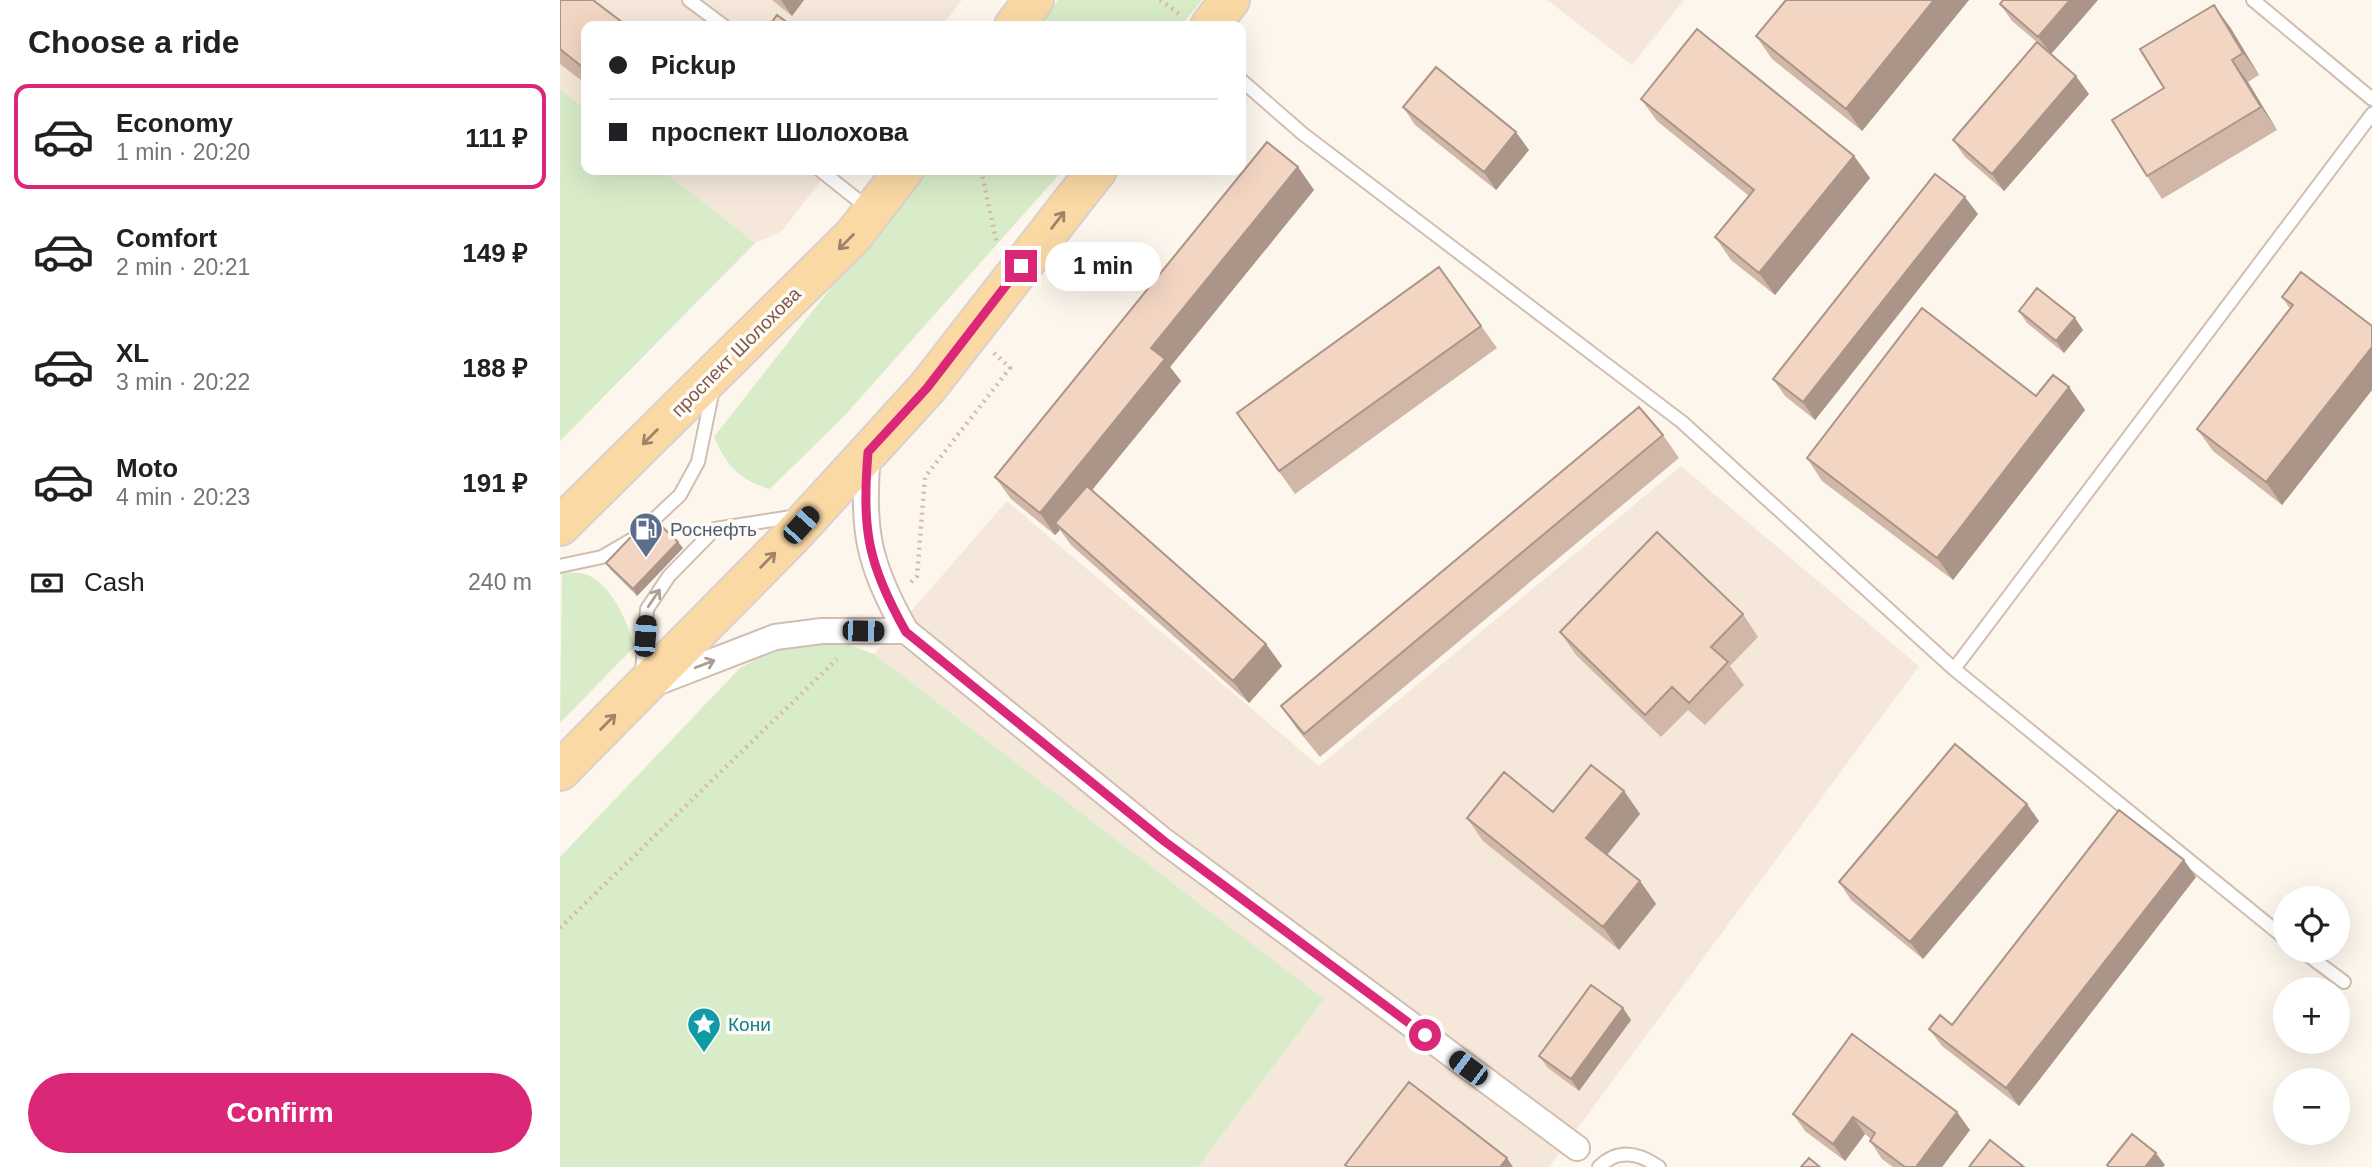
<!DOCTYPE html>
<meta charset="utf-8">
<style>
:root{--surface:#fff;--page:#f6f6f6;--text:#202124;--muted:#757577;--line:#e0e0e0;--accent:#db2777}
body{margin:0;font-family:Arial,sans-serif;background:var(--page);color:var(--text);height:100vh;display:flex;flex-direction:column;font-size:26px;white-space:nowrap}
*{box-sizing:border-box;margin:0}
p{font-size:23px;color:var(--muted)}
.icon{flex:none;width:38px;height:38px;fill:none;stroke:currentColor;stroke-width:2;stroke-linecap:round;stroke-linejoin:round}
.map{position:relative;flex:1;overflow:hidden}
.details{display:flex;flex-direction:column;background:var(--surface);width:560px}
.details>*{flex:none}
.banner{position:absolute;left:21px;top:21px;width:665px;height:154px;border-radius:14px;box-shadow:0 7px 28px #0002;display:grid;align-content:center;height:154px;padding:0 28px;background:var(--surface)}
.fabs{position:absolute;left:1713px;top:886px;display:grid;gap:14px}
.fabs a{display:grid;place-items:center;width:77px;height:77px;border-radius:50%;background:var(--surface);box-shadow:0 7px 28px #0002;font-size:35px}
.end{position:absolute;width:32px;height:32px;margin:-16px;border:9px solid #db2777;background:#fff;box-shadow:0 0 0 4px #fff}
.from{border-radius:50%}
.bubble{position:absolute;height:49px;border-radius:24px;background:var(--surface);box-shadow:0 7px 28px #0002;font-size:23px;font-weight:700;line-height:49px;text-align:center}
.car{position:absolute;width:21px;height:42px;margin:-21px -10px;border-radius:9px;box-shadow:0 0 5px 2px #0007;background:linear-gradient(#222 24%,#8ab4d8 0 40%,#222 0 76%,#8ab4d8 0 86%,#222 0)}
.banner b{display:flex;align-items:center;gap:24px;height:66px;font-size:26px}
.banner b+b{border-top:2px solid var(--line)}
.banner i{width:18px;height:18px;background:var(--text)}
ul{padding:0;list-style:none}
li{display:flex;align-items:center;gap:21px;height:105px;margin:0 14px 10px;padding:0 14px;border:4px solid transparent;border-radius:14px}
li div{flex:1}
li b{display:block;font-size:26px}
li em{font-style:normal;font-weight:700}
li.on{border-color:var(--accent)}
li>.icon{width:63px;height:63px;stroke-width:1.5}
h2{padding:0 28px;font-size:32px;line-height:84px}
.pay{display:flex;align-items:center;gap:18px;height:77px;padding:0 28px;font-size:26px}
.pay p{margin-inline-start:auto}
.cta{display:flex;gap:14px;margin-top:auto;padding:14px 28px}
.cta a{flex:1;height:80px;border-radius:42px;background:var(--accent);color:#fff;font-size:28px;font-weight:700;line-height:80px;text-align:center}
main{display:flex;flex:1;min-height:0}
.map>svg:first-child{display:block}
.residential{fill:#f5e8da}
.green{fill:#d8ecc9}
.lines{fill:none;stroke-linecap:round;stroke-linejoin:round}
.service-casing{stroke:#d1beb0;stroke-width:16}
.minor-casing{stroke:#d1beb0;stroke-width:28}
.primary-casing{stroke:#dad1cd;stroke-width:42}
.path{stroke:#d9b8a5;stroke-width:4.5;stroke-dasharray:2 5;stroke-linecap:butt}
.service{stroke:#fff;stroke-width:12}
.minor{stroke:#fff;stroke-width:24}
.primary{stroke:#fbd9a5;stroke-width:38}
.wall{fill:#d1b7a8}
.shaded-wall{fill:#aa9588}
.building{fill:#f3d5c3;stroke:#aa9588;stroke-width:2}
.oneway{stroke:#a18267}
.oneway2{stroke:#af9d94}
.route{stroke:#db2777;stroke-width:9}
.labels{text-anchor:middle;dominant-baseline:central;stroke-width:7;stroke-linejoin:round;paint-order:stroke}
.street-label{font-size:19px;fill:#7a5c4d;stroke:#fffaf3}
.service-label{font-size:19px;fill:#4e5e75;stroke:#fffaf3;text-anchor:start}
.culture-label{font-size:19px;fill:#0d838f;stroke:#fffaf3;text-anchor:start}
</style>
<main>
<section class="details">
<h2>Choose a ride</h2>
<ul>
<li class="on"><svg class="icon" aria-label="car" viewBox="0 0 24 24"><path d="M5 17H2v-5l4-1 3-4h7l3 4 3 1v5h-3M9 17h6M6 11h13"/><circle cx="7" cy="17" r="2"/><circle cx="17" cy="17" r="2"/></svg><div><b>Economy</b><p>1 min · 20:20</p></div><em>111 ₽</em></li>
<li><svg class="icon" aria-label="car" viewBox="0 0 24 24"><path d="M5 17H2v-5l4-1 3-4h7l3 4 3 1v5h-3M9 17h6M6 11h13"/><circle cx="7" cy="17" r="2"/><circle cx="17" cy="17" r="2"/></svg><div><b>Comfort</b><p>2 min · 20:21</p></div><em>149 ₽</em></li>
<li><svg class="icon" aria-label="car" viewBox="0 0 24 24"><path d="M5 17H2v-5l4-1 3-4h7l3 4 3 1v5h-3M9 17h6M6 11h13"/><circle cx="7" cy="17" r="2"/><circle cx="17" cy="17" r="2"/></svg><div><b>XL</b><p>3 min · 20:22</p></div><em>188 ₽</em></li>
<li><svg class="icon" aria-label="car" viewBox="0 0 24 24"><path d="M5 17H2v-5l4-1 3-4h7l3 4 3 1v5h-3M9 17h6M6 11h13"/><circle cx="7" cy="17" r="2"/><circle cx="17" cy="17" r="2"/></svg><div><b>Moto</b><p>4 min · 20:23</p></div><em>191 ₽</em></li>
</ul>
<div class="pay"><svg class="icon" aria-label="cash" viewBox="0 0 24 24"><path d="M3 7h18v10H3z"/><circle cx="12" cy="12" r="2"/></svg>Cash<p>240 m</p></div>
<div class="cta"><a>Confirm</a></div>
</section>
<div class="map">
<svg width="1812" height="1167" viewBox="0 0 1812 1167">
<rect width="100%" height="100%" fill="#fdf6ec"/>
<path class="residential" d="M0,0h402l-20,26h-356v84l-26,-21z
M987,0h137l-52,65z
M102,170h167l-47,61 -27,12z
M1121,466l238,200 -370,501h-351l126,-168 -450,-345 133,-153 312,265z"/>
<path class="green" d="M498,0h144l-21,26h-144z
M0,89l26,21v60h76l93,73 -195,198z
M363,170h140l-216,243 -77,76c-31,-9 -43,-23 -56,-52z
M2,572c7,1 15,0 22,2 26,6 44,50 51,72l-75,77z
M224,643l62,1 28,10 450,345 -126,168h-638v-310l180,-189z"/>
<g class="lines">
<g class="service-casing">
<path id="service" d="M129,0l35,26
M1693,0l119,99
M681,80l62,54 379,288 272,247 332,270
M260,170l49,39
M0,566l42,-9 31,-18 47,-44 18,-33 15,-73
M1394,669l418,-555
M82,674l5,-65 22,-33 46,-47 83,-13
M1741,950l43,32
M1039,1167c19,-19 40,-14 60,0"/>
</g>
<g class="minor-casing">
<path id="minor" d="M308,452c-6,78 -1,111 38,179l258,210 413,307
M96,683l119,-46 47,-6h84"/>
</g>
<g class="primary-casing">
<path id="primary" d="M454,26l20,-26
M650,26l20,-26
M0,526l293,-290 51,-66
M0,771l231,-234 136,-149 170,-218"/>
</g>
<path class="path" d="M600,0l19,14
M421,170l16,74
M351,582l6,-6 8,-99 85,-109 -16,-15
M0,928l277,-269"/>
<use href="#service" class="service"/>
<use href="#minor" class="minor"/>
<use href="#primary" class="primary"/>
</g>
<path class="wall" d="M0,0l26,26v58l-26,-20z
M212,0h32l-12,16z
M1226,0h183l-107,131 -90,-72 -16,-23z
M1443,0h95l-47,54 -39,-33 -12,-17z
M1670,27l29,48 -11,7 29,48 -115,69 -15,-23 17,-88z
M1529,94l-85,97 -39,-34 -12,-17z
M1081,99l213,57 16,22 -95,117 -44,-35 -16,-23 34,-41 -92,-75z
M843,107l126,43 -33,40 -81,-65z
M738,167l16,23 -144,177 11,14 -89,109 174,154 16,22 -33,37 -178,-158 -11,-15 -5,5 -44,-36 -16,-22z
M1418,214l-163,206 -30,-24 -12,-17z
M879,267l58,81 -202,146 -58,-81z
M1722,297l90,29v64l-90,115 -69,-54 -16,-22 93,-120z
M1459,311l56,7 8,12 -19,23 -37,-30z
M1509,387l16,23 -132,170 -131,-99 -15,-23z
M1103,435l16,23 -359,299 -23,-28 -16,-23z
M118,542l5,6 -46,48 -27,-27 -4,-6z
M1183,614l15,23 -28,29 14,19 -39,40 -17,-15 -27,27 -85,-82 -16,-23z
M1064,791l16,23 -33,41 33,26 16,23 -37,46 -136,-109 -16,-23 86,-6z
M1479,821l-116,138 -72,-59 -12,-18z
M1636,877l-177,229 -77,-60 -13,-17 23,-4z
M1063,1008l8,12 -52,71 -31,-23 -9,-12z
M1292,1034l118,96 -28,37h-49l-11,-8 -12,-18 1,-2 -6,-5 -20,27 -40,-30 -12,-17z"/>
<path class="shaded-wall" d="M221,0h23l-12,16z
M1374,0h35l-107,131 -16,-22z
M1510,0h28l-47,54 -13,-17z
M1654,5l16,22 29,48 -16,-22z
M1672,60l16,22 29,48 -16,-23z
M1516,76l13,18 -85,97 -12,-17z
M956,132l13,18 -33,40 -12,-18z
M1294,156l16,22 -95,117 -16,-22z
M738,167l16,23 -144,177 11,14 -120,147 -6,-5 5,7 -5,5 -15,-22 111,-165z
M1405,197l13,17 -163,206 -12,-18z
M1515,318l8,12 -19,23 -8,-12z
M1812,347v43l-90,115 -16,-23z
M1509,387l16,23 -132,170 -16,-22z
M118,542l5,6 -46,48 -4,-7z
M706,644l16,22 -33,37 -16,-22z
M1064,791l16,23 -38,47 -16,-23z
M1467,804l12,17 -116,138 -13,-17z
M1624,860l12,17 -177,229 -13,-18z
M1080,881l16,23 -37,46 -16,-23z
M1063,1008l8,12 -52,71 -8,-12z
M1397,1112l13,18 -28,37h-26z
M1293,1117l12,17 -20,27 -12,-17z
M1596,1153l9,12 -2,2h-18z
M947,1158l6,9h-13z"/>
<path class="building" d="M0,0h33l34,26h-41v44l-26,-21z
M1226,0h148l-88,109 -90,-73z
M1443,0h67l-32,37 -38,-33z
M1654,5l29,48 -11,7 29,47 -114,69 -35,-56 52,-32 -24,-39z
M217,15l15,11h-23z
M1137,29l157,127 -95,117 -44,-36 39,-47 -113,-91z
M1477,42l39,34 -84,98 -39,-34z
M876,67l80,65 -32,40 -81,-65z
M707,142l31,25 -147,181 14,11 -125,154 -45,-36z
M1375,174l30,23 -162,205 -30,-23z
M879,267l42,59 -202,145 -42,-58z
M1741,272l71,54v21l-106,135 -69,-53 96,-124 -11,-8z
M1477,288l38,30 -19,23 -37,-30z
M1362,308l114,88 17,-21 16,12 -132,171 -130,-100z
M1079,407l24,28 -359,299 -23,-28z
M527,486l179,158 -33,37 -178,-158z
M91,516l27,26 -45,47 -27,-26z
M1097,532l86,82 -32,33 17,15 -39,41 -17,-16 -27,28 -85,-83z
M1395,744l72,60 -117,138 -71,-60z
M1031,765l33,26 -38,47 54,43 -37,46 -136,-109 37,-46 49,40z
M1559,810l65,50 -178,228 -77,-59 11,-14 12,10z
M1031,985l32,23 -52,71 -32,-23z
M1292,1034l105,78 -41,55h-11l-35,-26 5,-8 -22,-16 -20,27 -40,-30z
M849,1082l98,76 -7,9h-152l-3,-2z
M1572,1134l24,19 -11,14h-36l-2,-2z
M1430,1140l34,27h-55z
M1249,1158l11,9h-19z"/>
<defs><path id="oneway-shaft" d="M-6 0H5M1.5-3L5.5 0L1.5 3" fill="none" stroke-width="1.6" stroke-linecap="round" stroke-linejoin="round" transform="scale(1.75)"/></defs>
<g class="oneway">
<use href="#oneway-shaft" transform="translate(498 220) rotate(-52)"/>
<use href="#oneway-shaft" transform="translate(286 242) rotate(135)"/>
<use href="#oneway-shaft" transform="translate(90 437) rotate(135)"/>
<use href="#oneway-shaft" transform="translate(208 560) rotate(-45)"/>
<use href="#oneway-shaft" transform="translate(48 722) rotate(-45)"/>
</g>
<g class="oneway2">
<use href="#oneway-shaft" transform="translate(94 598) rotate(-56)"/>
<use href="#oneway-shaft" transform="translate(145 664) rotate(-21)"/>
</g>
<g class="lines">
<path class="route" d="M461,266l-94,122 -59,64c-6,78 -1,111 38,180l258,209 261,194"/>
</g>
<defs>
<g id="fuel-pin" transform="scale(1.75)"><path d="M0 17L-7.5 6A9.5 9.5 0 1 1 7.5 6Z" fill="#5c6f8a" stroke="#fffaf3"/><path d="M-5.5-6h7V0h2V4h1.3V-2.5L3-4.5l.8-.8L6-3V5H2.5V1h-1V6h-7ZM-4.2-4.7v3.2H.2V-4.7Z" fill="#fff"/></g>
<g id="sight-pin" transform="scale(1.75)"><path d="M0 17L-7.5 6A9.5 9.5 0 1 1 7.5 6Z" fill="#0f9aa8" stroke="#fffaf3"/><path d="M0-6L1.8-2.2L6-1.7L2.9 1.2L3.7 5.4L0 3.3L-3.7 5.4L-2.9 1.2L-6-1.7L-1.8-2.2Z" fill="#fff"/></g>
</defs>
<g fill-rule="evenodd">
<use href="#fuel-pin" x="86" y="529"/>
<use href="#sight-pin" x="144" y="1024"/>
</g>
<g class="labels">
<g class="street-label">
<text transform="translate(176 352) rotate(-45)">проспект Шолохова</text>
</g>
<g class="service-label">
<text x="110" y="529">Роснефть</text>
</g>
<g class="culture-label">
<text x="168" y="1024">Кони</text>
</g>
</g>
</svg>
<div class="fabs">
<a><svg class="icon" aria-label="locate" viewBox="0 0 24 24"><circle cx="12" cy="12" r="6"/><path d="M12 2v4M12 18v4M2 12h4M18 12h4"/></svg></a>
<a>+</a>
<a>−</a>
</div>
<i class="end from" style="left:865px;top:1035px"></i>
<i class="end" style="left:461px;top:266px"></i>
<div class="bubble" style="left:485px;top:242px;width:116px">1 min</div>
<i class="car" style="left:241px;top:525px;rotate:42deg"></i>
<i class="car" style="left:303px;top:631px;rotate:91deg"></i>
<i class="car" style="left:85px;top:636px;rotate:4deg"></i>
<i class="car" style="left:908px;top:1068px;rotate:307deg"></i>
<div class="banner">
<b><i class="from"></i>Pickup</b>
<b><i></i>проспект Шолохова</b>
</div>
</div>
</main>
